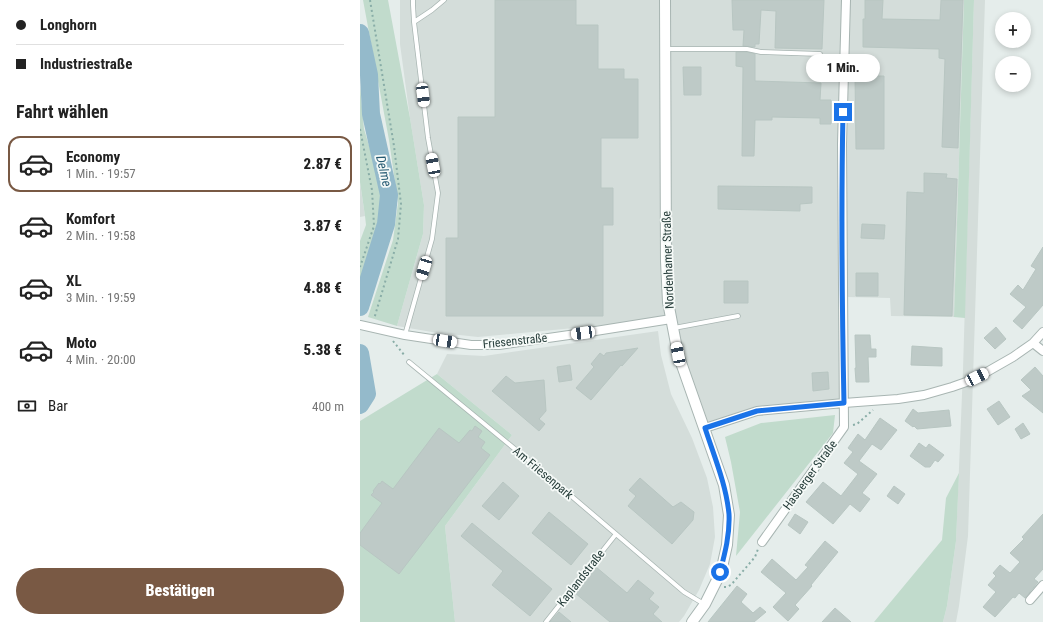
<!DOCTYPE html>
<html lang="de">
<meta charset="utf-8">
<style>
:root{--surface:#fff;--page:#f2f2f2;--text:#222;--muted:#767676;--line:#e0e0e0;--accent:#795944}
body{margin:0;font-family:"Roboto Condensed",sans-serif;background:var(--page);color:var(--text);height:100vh;display:flex;flex-direction:column;font-size:15px;white-space:nowrap}
*{box-sizing:border-box;margin:0}
p{font-size:13px;color:var(--muted)}
.icon{flex:none;width:22px;height:22px;fill:none;stroke:currentColor;stroke-width:2;stroke-linecap:round;stroke-linejoin:round}
.map{position:relative;flex:1;overflow:hidden}
.details{display:flex;flex-direction:column;background:var(--surface);width:360px}
.details>*{flex:none}
.banner{display:grid;align-content:center;height:88px;padding:0 16px;background:var(--surface)}
.buttons{position:absolute;left:635px;top:12px;display:grid;gap:8px}
.buttons a{display:grid;place-items:center;width:36px;height:36px;border-radius:50%;background:var(--surface);box-shadow:0 2px 6px #0003;font-size:20px}
.end{position:absolute;width:18px;height:18px;margin:-9px;border:5px solid #1a73e8;background:#fff;box-shadow:0 0 0 2px #fff}
.from{border-radius:50%}
.bubble{position:absolute;height:28px;border-radius:14px;background:var(--surface);box-shadow:0 2px 6px #0003;font-size:13px;font-weight:800;line-height:28px;text-align:center}
.car{position:absolute;width:12px;height:24px;margin:-12px -6px;border-radius:5px;box-shadow:0 0 3px 1px #0007;background:linear-gradient(#fff 24%,#345 0 40%,#fff 0 76%,#345 0 86%,#fff 0)}
.banner b{display:flex;align-items:center;gap:14px;height:38px;font-size:15px}
.banner b+b{border-top:1px solid var(--line)}
.banner i{width:10px;height:10px;background:var(--text)}
ul{padding:0;list-style:none}
li{display:flex;align-items:center;gap:12px;height:56px;margin:0 8px 6px;padding:0 8px;border:2px solid transparent;border-radius:12px}
li div{flex:1}
li b{display:block;font-size:15px}
li em{font-style:normal;font-weight:800}
li.active{border-color:var(--accent)}
li>.icon{width:36px;height:36px;stroke-width:1.5}
h2{padding:0 16px;font-size:18px;line-height:48px}
.pay{display:flex;align-items:center;gap:10px;height:44px;padding:0 16px;font-size:15px}
.pay p{margin-inline-start:auto}
.primary-button{display:flex;gap:8px;margin-top:auto;padding:8px 16px}
.primary-button a{flex:1;height:46px;border-radius:24px;background:var(--accent);color:#fff;font-size:16px;font-weight:800;line-height:46px;text-align:center}
main{display:flex;flex:1;min-height:0}
.map>svg:first-child{display:block}
.built{fill:#d4ddda}
.green{fill:#c1dbcc}
.lines{fill:none;stroke-linecap:round;stroke-linejoin:round}
.river{stroke:#94bacb;stroke-width:18}
.building{fill:#becac7;stroke:#b8c6c2}
.service-casing{stroke:#a8b5b2;stroke-width:5.5}
.minor-casing{stroke:#a8b5b2;stroke-width:10}
.tertiary-casing{stroke:#a8b5b2;stroke-width:12}
.path{stroke:#89ada7;stroke-width:2;stroke-dasharray:2 3;stroke-linecap:butt}
.service{stroke:#fff;stroke-width:4}
.minor{stroke:#fff;stroke-width:8}
.tertiary{stroke:#fff;stroke-width:10}
.route{stroke:#1a73e8;stroke-width:5}
.labels{text-anchor:middle;dominant-baseline:central;stroke-width:3.5;stroke-linejoin:round;paint-order:stroke}
.street-label{font-size:12px;fill:#263d3a;stroke:#f6faf8}
.water-label{font-size:13px;font-style:italic;fill:#275b73;stroke:#f6faf8}
</style>
<main>
<section class="details">
<div class="banner">
<b><i class="from"></i>Longhorn</b>
<b><i></i>Industriestraße</b>
</div>
<h2>Fahrt wählen</h2>
<ul>
<li class="active"><svg class="icon" aria-label="car" viewBox="0 0 24 24"><path d="M5 17H2v-5l4-1 3-4h7l3 4 3 1v5h-3M9 17h6M6 11h13"/><circle cx="7" cy="17" r="2"/><circle cx="17" cy="17" r="2"/></svg><div><b>Economy</b><p>1 Min. · 19:57</p></div><em>2.87 €</em></li>
<li><svg class="icon" aria-label="car" viewBox="0 0 24 24"><path d="M5 17H2v-5l4-1 3-4h7l3 4 3 1v5h-3M9 17h6M6 11h13"/><circle cx="7" cy="17" r="2"/><circle cx="17" cy="17" r="2"/></svg><div><b>Komfort</b><p>2 Min. · 19:58</p></div><em>3.87 €</em></li>
<li><svg class="icon" aria-label="car" viewBox="0 0 24 24"><path d="M5 17H2v-5l4-1 3-4h7l3 4 3 1v5h-3M9 17h6M6 11h13"/><circle cx="7" cy="17" r="2"/><circle cx="17" cy="17" r="2"/></svg><div><b>XL</b><p>3 Min. · 19:59</p></div><em>4.88 €</em></li>
<li><svg class="icon" aria-label="car" viewBox="0 0 24 24"><path d="M5 17H2v-5l4-1 3-4h7l3 4 3 1v5h-3M9 17h6M6 11h13"/><circle cx="7" cy="17" r="2"/><circle cx="17" cy="17" r="2"/></svg><div><b>Moto</b><p>4 Min. · 20:00</p></div><em>5.38 €</em></li>
</ul>
<div class="pay"><svg class="icon" aria-label="cash" viewBox="0 0 24 24"><path d="M3 7h18v10H3z"/><circle cx="12" cy="12" r="2"/></svg>Bar<p>400 m</p></div>
<div class="primary-button"><a>Bestätigen</a></div>
</section>
<div class="map">
<svg width="683" height="622" viewBox="0 0 683 622">
<rect width="100%" height="100%" fill="#e5edeb"/>
<path class="built" d="M40,0h564l-10,317 -63,-1 -1,-18 -44,-1v103l-97,11 -47,17 -32,-109 -192,18 -46,-5 -35,-6 26,-92 1,-29 -14,-87 -10,-74z
M614,0h11l-16,505 -1,31 -9,70 -3,16h-13l4,-16 9,-65 7,-171z
M0,183l5,33 -5,1z
M298,331l3,24 10,39 21,44 15,40 6,29 2,30 -5,27 -11,26 -15,26 -5,6h-224l-10,-96 67,-91 -75,-61 10,-20 37,2z"/>
<path class="green" d="M3,0h25l22,118 14,87 -1,29 -26,92 -29,-9 25,-77 5,-37 -9,-63z
M604,0h10l-9,318 -11,-1z
M0,86l4,43 19,63 -3,33 -20,59v-43l6,-16 -1,-9 -5,-34z
M77,374l75,61 -67,91 10,96h-95v-201z
M475,415l-2,18 -97,123 4,-44 -9,-50 -6,-25 36,-14z
M599,473l-3,68 -9,65 -4,16h-69l68,-82 4,-42z"/>
<g class="lines">
<path class="river" d="M0,33l9,42 2,39 18,81 -3,29 -26,83
M0,353l7,41 -7,11"/>
</g>
<path class="building" d="M135,0h81v25h22v44h26v10h14v59h-37v50h12v37h-10v91h-157v-78h12v-121h37z
M372,0h92l-2,49 -47,-1 1,-37 -15,-1 -2,34h-4v3l-12,-1 1,-16h-11z
M505,0h18l-1,19 58,1 1,-20h22l-5,148 -16,-1 3,-88 -6,-1v-9l-76,-2v-28h2z
M376,52h11l8,2v27l66,2 -1,17h11v24h-11v-6l-48,-1v3h-17l-1,36h-12l1,-89 -7,-1z
M323,67h18v28h-17z
M495,76h29v73h-28z
M564,173l23,1 -1,4 11,1 -5,137 -48,-1 3,-123 17,1z
M358,186l94,1v16l-12,1v7l-82,-2z
M502,224l23,1 -1,14 -23,-1z
M683,247v58l-21,24 -9,-8 13,-14 -16,-13 8,-9 5,5 13,-21 -5,-3z
M496,273h22v23h-22z
M364,281h24v22h-24z
M636,327l10,12 -11,10 -11,-11z
M495,335h15l1,14h5v8h-8l1,25h-13l-1,-14h1z
M552,346l30,2v18l-31,-1z
M278,348l-16,18 -1,-1 -30,35 -15,-12 18,-21 -3,-3 9,-11 4,3 2,-3z
M210,365l2,15 -13,2 -2,-15z
M675,367l8,9v37l-21,-17 9,-6 -10,-10z
M468,372l1,17 -16,2 -1,-18z
M146,376l9,7 29,-3 2,31 -7,8 6,5 -6,7 -47,-40z
M639,401l11,16 -12,8 -11,-16z
M553,409l5,4 31,-3 2,16 -34,3 -3,-3 -1,1 -8,-6z
M520,418l17,12 -16,20 -9,-6 -13,17 18,13 -15,19 8,6 -10,13 -10,-8 -17,20 -27,-22 17,-20 18,14 17,-22 -14,-11 9,-11 -5,-4 10,-14 7,6z
M663,423l7,11 -9,5 -6,-10z
M115,426l7,5 -4,6 7,5 -4,6 9,7 -91,119 -39,-29v-12l22,-30 -11,-8 3,-3 -1,-1 6,-8 1,1 2,-3 11,8 46,-61 20,15 11,-13 2,1z
M559,443l7,5 3,-4 15,11 -6,7 -3,-2 -5,7h-5l-15,-11z
M280,478l33,29 8,-5 13,10 -1,8 -21,24 -44,-38 8,-10 -7,-6z
M143,482l16,14 -20,24 -17,-14z
M534,486l11,8 -7,10 -11,-8z
M189,512l39,32 -17,21 -39,-32z
M435,514l13,8 -8,12 -12,-9z
M683,514v55l-9,10 4,3 -13,16 -6,-5 -4,5 -2,-1 -18,20 -12,-10 13,-15 -8,-7 8,-9 -3,-3 7,-8 10,8 10,-11 -10,-9 14,-14 -2,-2z
M112,523l80,66 -22,27 -38,-31 11,-14 -42,-35z
M465,541l13,11 -27,33 1,1 -17,19 4,4 -11,12 -15,-14 13,-14 -25,-21 11,-13 24,21 12,-13 -3,-2z
M236,567l31,26 11,-13 16,13 -5,6 10,8 -6,7 9,8h-52l-35,-29z
M377,586l10,8 -6,8 12,11 7,-6 6,5 -12,10h-46z
M475,608l16,14h-29z
M199,612l12,10h-21z"/>
<g class="lines">
<g class="service-casing">
<path id="service" d="M54,22l18,-12 12,-10
M306,49h81l14,3 59,2
M314,328l64,-12
M45,335l27,-96 6,-46 -10,-55 -14,-116 -1,-17v-5
M49,362l140,115 135,115 20,12
M186,622l70,-88"/>
</g>
<g class="minor-casing">
<path id="minor" d="M0,325l45,10 66,10h28l84,-12 88,-14
M673,343l10,8
M345,428l52,-17 87,-8 54,-4 26,-4 28,-8 17,-6 16,-8 28,-16 20,-14 10,-11
M402,542l82,-115 -2,-283 4,-144
M670,600l13,-15"/>
</g>
<g class="tertiary-casing">
<path id="tertiary" d="M305,0l1,261 2,41 10,52 46,131 5,30 -2,30 -6,27 -16,32 -13,18"/>
</g>
<path class="path" d="M10,0l24,146 7,58 -3,35 -24,80
M0,129l12,61 2,36 -14,41
M33,341l12,15
M493,425l4,-1 16,-14
M364,587h2l5,-2 24,-28 3,-8"/>
<use href="#service" class="service"/>
<use href="#minor" class="minor"/>
<use href="#tertiary" class="tertiary"/>
</g>
<g class="lines">
<path class="route" d="M360,572c5,-19 10,-38 9,-58 -3,-30 -15,-58 -24,-86l52,-17 87,-8c-2,-97 -3,-194 -1,-291"/>
</g>
<g class="labels">
<g class="street-label">
<text transform="translate(308 260) rotate(-92)">Nordenhamer Straße</text>
<text transform="translate(155 341) rotate(-6)">Friesenstraße</text>
<text transform="translate(183 473) rotate(40)">Am Friesenpark</text>
<text transform="translate(450 475) rotate(-54)">Hasberger Straße</text>
<text transform="translate(221 578) rotate(-52)">Kaplandstraße</text>
</g>
<g class="water-label">
<text transform="translate(24 171) rotate(77)">Delme</text>
</g>
</g>
</svg>
<div class="buttons">
<a>+</a>
<a>−</a>
</div>
<i class="end from" style="left:360px;top:572px"></i>
<i class="end" style="left:483px;top:112px"></i>
<div class="bubble" style="left:446px;top:54px;width:74px">1 Min.</div>
<i class="car" style="left:63px;top:95px;rotate:173deg"></i>
<i class="car" style="left:73px;top:165px;rotate:349deg"></i>
<i class="car" style="left:64px;top:268px;rotate:197deg"></i>
<i class="car" style="left:223px;top:333px;rotate:262deg"></i>
<i class="car" style="left:85px;top:341px;rotate:99deg"></i>
<i class="car" style="left:318px;top:354px;rotate:349deg"></i>
<i class="car" style="left:617px;top:377px;rotate:64deg"></i>
</div>
</main>
